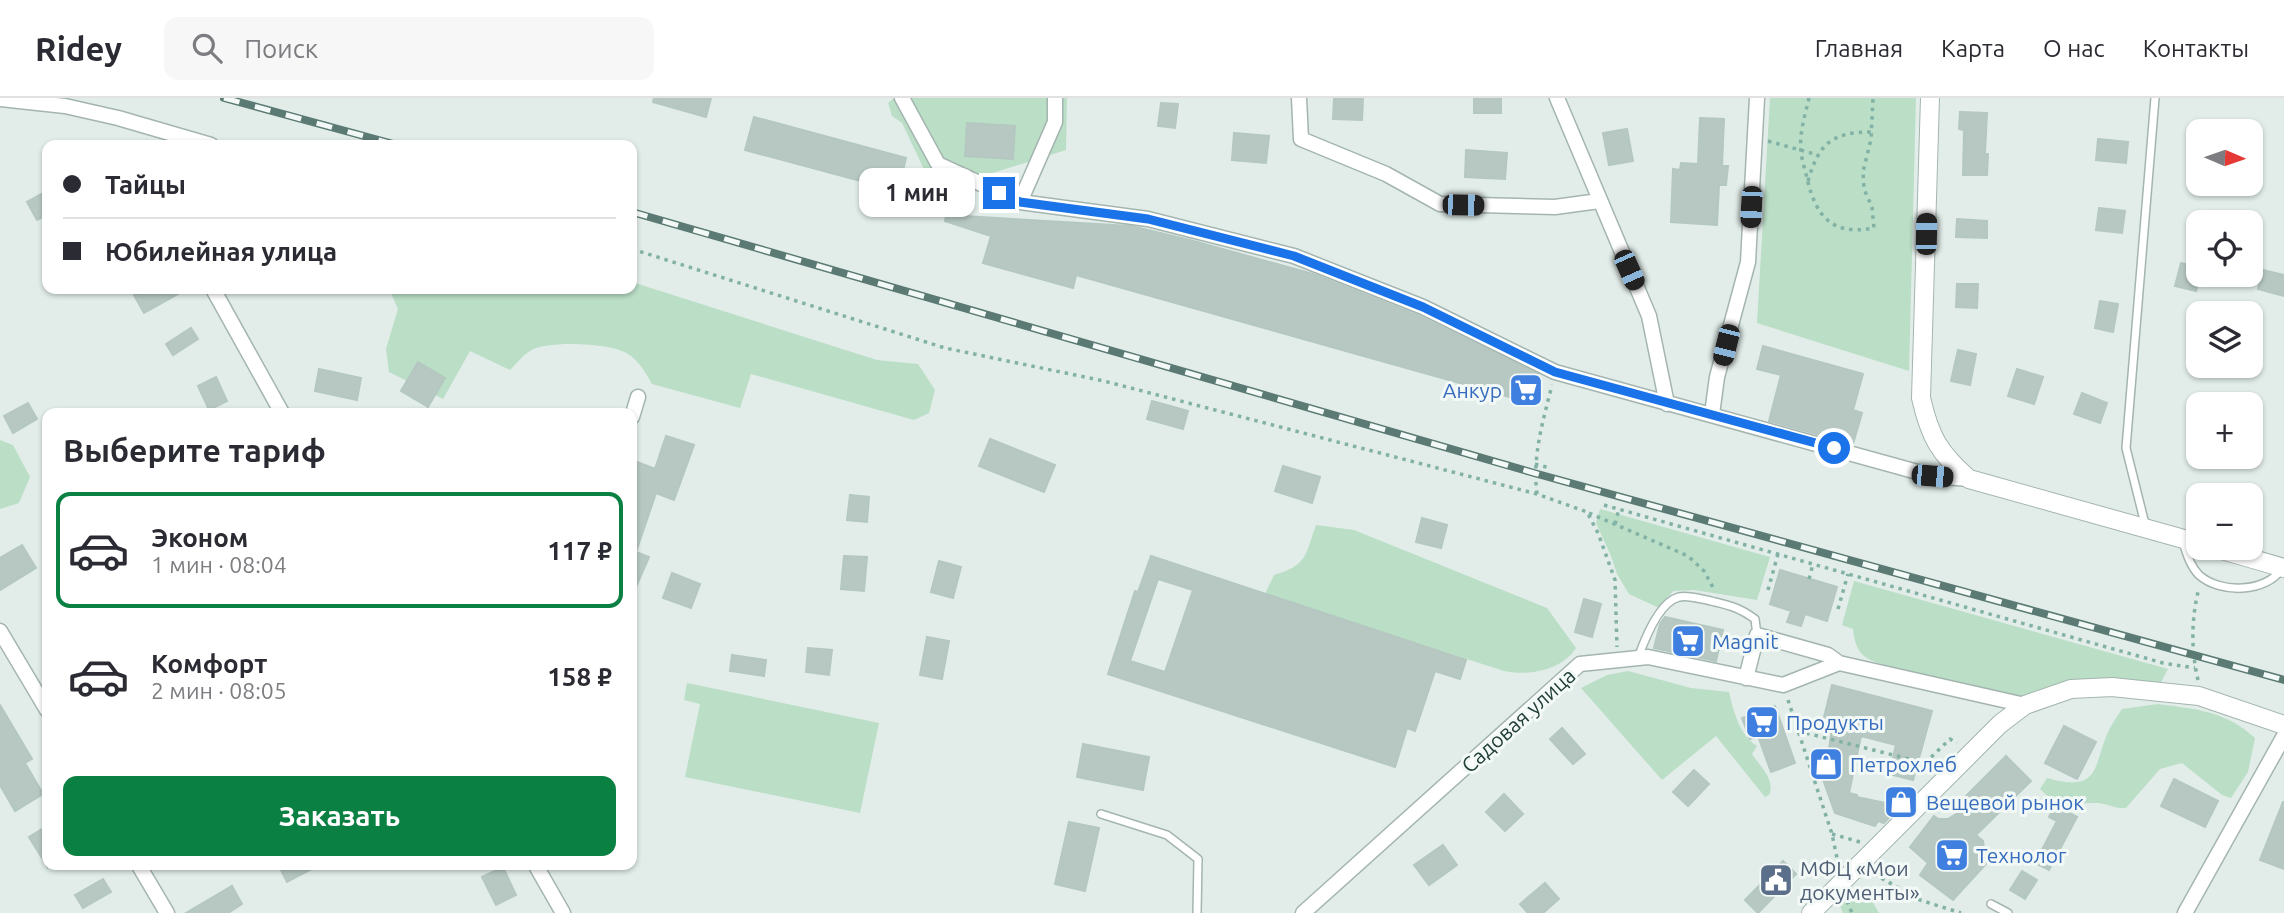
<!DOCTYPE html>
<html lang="ru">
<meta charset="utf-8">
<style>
:root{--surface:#fff;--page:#f7f7f7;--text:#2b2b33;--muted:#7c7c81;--line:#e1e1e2;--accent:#0b8043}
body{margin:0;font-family:Ubuntu,sans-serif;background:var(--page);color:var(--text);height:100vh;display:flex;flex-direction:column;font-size:26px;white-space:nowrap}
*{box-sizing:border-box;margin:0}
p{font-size:23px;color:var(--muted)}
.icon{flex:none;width:38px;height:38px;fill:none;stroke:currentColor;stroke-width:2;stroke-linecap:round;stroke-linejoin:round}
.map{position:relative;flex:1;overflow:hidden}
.side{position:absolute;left:42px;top:310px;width:595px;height:462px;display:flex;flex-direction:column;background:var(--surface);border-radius:14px;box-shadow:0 2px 5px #0004}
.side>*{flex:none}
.guide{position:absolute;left:42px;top:42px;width:595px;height:154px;border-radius:14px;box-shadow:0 2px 5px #0004;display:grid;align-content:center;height:154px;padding:0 21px;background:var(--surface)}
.needle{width:46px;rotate:92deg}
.buttons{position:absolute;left:2186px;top:21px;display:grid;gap:14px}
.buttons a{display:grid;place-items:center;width:77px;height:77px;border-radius:14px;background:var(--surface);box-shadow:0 2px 5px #0004;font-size:35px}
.end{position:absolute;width:32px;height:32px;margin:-16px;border:9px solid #1a73e8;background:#fff;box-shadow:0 0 0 4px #fff}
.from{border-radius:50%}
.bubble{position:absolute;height:49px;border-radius:14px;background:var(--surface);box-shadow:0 2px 5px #0004;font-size:23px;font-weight:600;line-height:49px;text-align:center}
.car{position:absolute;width:21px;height:42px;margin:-21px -10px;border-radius:9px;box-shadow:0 0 5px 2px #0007;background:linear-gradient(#222 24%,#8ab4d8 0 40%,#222 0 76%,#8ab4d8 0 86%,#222 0)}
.guide b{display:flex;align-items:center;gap:24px;height:66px;font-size:26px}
.guide b+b{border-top:2px solid var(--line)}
.guide i{width:18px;height:18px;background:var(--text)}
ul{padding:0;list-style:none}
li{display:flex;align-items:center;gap:21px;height:116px;margin:0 14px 10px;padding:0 7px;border:4px solid transparent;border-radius:14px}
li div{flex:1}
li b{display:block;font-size:26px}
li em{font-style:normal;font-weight:600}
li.selected{border-color:var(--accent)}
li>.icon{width:63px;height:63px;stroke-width:1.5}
h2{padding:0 21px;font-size:32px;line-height:84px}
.button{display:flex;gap:14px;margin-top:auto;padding:14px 21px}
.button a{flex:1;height:80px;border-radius:14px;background:var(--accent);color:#fff;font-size:28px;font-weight:600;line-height:80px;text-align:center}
header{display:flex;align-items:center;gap:42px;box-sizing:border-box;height:98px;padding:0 35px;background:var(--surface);border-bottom:2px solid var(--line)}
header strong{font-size:33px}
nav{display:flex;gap:38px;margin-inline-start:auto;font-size:24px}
.search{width:490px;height:63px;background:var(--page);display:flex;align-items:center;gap:18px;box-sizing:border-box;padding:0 24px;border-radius:14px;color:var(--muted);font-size:26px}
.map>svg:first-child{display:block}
.green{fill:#badec6}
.building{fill:#b7c8c2;stroke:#b4c7c0;stroke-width:2;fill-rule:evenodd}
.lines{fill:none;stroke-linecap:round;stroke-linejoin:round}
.service-casing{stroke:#a4b5b0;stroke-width:10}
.minor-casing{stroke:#a4b5b0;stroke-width:17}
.tertiary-casing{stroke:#a4b5b0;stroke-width:20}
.path{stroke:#82b1a5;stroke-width:3.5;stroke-dasharray:3.5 5;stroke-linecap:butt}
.service{stroke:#fff;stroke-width:7}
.minor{stroke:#fff;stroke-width:14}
.tertiary{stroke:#fff;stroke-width:18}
.rail-casing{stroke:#5c7a74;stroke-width:8}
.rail{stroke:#f3f9f6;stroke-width:5;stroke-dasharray:16;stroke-linecap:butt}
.route{stroke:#1a73e8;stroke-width:9}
.labels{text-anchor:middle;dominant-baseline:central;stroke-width:6;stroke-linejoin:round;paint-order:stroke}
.shop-label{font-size:21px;fill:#366cbe;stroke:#f3f9f6;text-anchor:start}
.street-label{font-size:21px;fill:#213e38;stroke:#f3f9f6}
.service-label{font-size:21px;fill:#4e5e75;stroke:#f3f9f6;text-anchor:start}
</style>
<header>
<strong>Ridey</strong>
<div class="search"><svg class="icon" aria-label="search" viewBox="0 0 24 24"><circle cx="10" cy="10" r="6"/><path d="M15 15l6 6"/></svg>Поиск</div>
<nav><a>Главная</a><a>Карта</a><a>О нас</a><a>Контакты</a></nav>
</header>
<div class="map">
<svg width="2284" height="815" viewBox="0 0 2284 815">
<rect width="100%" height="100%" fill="#e2ede9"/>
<path class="green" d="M894,0h173l-1,52 -137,43 2,-9 -29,-61 -10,-7 -4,-13z
M1770,0h146l-7,273 -152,-48z
M632,184l245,78 41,4 17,26 -6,23 -15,7 -163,-46 -11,34 -88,-24c-6,-11 -13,-23 -24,-30 -16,-11 -82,-14 -98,-3 -7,4 -14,13 -20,19l-40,-19 -27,48 -54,-27 -3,-23 12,-40 -9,-20h243z
M0,342l13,5 17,32 -11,26 -19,6z
M1600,411l170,48 -13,43 -63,-10 -21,1 -14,17 -30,-14 -12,-20 -6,-18 -15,-33z
M1316,427l38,5 193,78 29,40c-15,23 -48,28 -72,23l-239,-77 9,-19c34,-10 31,-20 42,-50z
M1854,483l314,88 -9,17 -80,-6 -32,7 -25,11 -134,-32c-24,-7 -32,-11 -35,-37l-11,-4z
M1628,573l63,17 38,4c4,18 11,44 28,54l-5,8c8,12 24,27 17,41l-4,2 -49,-61 -54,44 -81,-92 26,-13z
M687,585l192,40 -19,90 -175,-36 15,-73 -16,-4z
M2158,606c38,5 68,7 97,34l-7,34 -17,26 -9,-3 -40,-32 -22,6 -34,39c-11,1 -17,-4 -28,-5 -23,-1 -39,6 -58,-14l7,-11c56,16 45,-14 63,-50 4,-7 8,-13 12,-19z
M1848,794h19l12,21h-36l-3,-7z"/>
<path class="building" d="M654,0h57l-5,19 -53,-15z
M1334,0h29l-1,22 -29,-1z
M1474,0h27v15h-27z
M1161,5l17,1 -3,24 -17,-2z
M1960,14l27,1 -2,41h3l-1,21h-24l1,-45 -5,-1z
M754,19l152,41 -8,33 -153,-41z
M1700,20l24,1 -2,47h6l-2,19h-7l-2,40 -46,-3 2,-53 7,1 1,-7 17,1z
M967,25l48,3 -2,33 -48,-3z
M1627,31l6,32 -24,4 -6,-32z
M1234,35l35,3 -3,27 -34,-3z
M2098,41l30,3 -2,21 -30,-3z
M1466,52l41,3 -2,26 -40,-2z
M47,93v24l-10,5 -10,-18z
M2099,110l26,3 -3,22 -26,-3z
M946,117l185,11 59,14 123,34 106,42 119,58 -11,28 -451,-127 -3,13 -90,-25 8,-27 -46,-15z
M1957,121l30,2v17l-31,-1z
M2181,165l15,4 -1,7 5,1 -4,16 -21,-5z
M2263,172l21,5v21l-26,-7z
M1957,186h21l-1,24 -21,-1z
M144,191h43l-43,24 -10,-18z
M2100,203l18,3 -5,28 -18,-4z
M191,230l7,11 -25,16 -7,-11z
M1763,248l100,28 -10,36 9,3 -9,31 -84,-23 12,-46 -24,-6z
M1958,252l18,4 -6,31 -19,-4z
M418,264l27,16 -17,29 -27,-16z
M319,271l42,9 -4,22 -42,-9z
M2017,271l26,8 -9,27 -26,-8z
M216,279l11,24 -18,9 -11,-24z
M2082,295l25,10 -7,20 -26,-9z
M1152,303l36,10 -5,18 -36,-10z
M28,305l9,16 -24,14 -9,-17z
M666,338l28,9 -20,55 -18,-7 -20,59 13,5 -17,39v-136l23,9z
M990,341l65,26 -11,27 -65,-26z
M1283,368l37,11 -8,26 -37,-12z
M850,397l19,2 -2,25 -20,-2z
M1422,420l25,7 -6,23 -25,-6z
M22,447l14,23 -36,22v-32z
M844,458l23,1 -3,34 -23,-2z
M1151,458l315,104 -6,19 -25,-8 -20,60 -8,-3 -12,39 -287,-93 27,-83 3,1zM1158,481l35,11 -28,82 -35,-11z
M939,463l22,6 -8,31 -22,-6z
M1780,472l57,17 -10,34 -22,-7 -4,12 -14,-4 4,-11 -21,-7z
M672,475l28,11 -9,24 -28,-10z
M1584,501l17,5 -9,33 -17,-5z
M1665,519l58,13 -7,31 -62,-13 6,-24z
M927,539l22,4 -7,38 -22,-4z
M808,550l24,2 -3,25 -23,-3z
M732,557l34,5 -2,16 -34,-5z
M1832,587l100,26 -19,69 -24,-6 7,-29 -35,-9 -12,57 8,2v2l43,9 -16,17 -6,-2 -3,5 -40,-13 -20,-56 13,-1 4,-28 -10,-3z
M0,607l32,54 -7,4 18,31 -28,17 -15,-26z
M1775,608l20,57 -24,9 -13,-36 -8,3 -8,-21z
M2064,628l32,16 -19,37 -32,-16z
M1562,630l23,26 -12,10 -23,-25z
M1083,646l66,13 -6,33 -66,-13z
M2006,658l25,25 -55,54 7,6 3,23 -33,36 -33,-25 8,-12 -18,-16 24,-31 4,3h10l23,-14 -7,-7z
M1694,672l15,14 -21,22 -15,-14z
M2174,681l44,22 -13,26 -44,-21z
M1504,696l19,20 -18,17 -19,-19z
M2283,704h1v67l-24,-9z
M2055,707l22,12 -28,53 -14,-7 22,-42 -8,-4z
M1069,724l30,6 -14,63 -30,-7z
M47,728v40l-18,-29z
M1443,747l14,20 -28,20 -15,-20z
M1783,763l13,13 -38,39 -13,-13z
M278,766h43l-34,18z
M503,769l13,28 -20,10 -14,-28z
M2022,773l15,9 -12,19 -15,-9z
M103,781l8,13 -28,16 -8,-13z
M1545,785l14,16 -16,14h-15l-8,-9z
M232,788l10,18 -14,9h-42z"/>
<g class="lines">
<g class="service-casing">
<path id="service" d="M2146,430l-20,-80 29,-350
M2183,443c3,12 7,25 16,34 21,19 68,18 83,-7
M1638,560c6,-17 21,-56 41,-61 10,-2 21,2 32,4 20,5 27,6 44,18l2,16
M1101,716l66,21 31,24 -1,54
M1991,806l17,9"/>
</g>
<g class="minor-casing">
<path id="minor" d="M902,0l36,66 82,38 128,17 146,37 129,51 132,65 377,104 37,3
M1299,0l2,41 85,35 54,30 115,3 44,-6
M1557,0l92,218 18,88
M0,1l65,7 53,12 93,27
M1020,104l35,-80v-24
M213,191l69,124
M1712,316l5,-37 31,-115 9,-164
M632,319l6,-20
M0,533l47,79
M1746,580l11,-43 71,20 11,8
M138,766l29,49
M535,766l28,49
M1303,815l277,-249 68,-7 135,28 56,-22 186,42
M2185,815l99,-177"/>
</g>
<g class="tertiary-casing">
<path id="tertiary" d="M1930,0l-9,300c9,39 18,55 48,81l229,64
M2215,450l69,20
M1811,815l189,-189 25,-19 46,-16 41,-2 87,9 85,29"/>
</g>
<path class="path" d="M1809,0c-4,17 -10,36 -8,54 1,8 4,18 6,26 9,39 25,58 67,50l-2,-21 -8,-18 -1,-17 8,-33 2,-41
M1768,43l50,14
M1808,83c11,-38 24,-49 64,-49
M632,151l313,99 159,33 433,113 50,18 11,21 17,47 2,67
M1535,366l15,4
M1537,396c-5,-38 6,-73 15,-109
M1604,407l559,158 32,5
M1589,415l99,43 16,15 11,20
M1615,426l4,-15
M1809,481l4,-15
M1768,492l10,-36
M1838,511l10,-35
M2198,582c-7,-30 -7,-61 1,-92
M1788,602l44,134 6,29
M1798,633l127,32 4,10
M1925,665l25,-24 7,4
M1832,736l28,8
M1874,776l46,26 41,13
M1847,803l5,12"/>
<use href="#service" class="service"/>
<use href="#minor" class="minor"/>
<use href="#tertiary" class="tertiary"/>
<g class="rail-casing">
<path id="rail" d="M224,0l173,47
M632,114l902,261 750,207"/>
</g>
<use href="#rail" class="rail"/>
</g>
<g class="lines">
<path class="route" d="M999,95l21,9 128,17 146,37 129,51 132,65 279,76"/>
</g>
<defs>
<g id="supermarket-square" transform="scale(1.75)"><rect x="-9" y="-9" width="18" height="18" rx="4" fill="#3f7fe0" stroke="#f3f9f6"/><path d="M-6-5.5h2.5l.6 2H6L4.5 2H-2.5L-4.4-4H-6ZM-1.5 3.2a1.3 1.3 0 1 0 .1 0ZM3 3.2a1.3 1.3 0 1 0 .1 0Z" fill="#fff"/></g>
<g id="shop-square" transform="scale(1.75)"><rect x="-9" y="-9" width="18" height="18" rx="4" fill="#3f7fe0" stroke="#f3f9f6"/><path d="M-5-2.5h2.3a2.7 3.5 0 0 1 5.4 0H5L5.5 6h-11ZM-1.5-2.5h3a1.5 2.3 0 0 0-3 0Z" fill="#fff"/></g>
<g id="civic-square" transform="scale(1.75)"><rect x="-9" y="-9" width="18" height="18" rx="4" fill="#5c6f8a" stroke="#f3f9f6"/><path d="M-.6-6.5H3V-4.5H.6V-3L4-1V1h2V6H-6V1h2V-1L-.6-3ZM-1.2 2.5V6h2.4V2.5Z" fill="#fff"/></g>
</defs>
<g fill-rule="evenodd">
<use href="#supermarket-square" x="1526" y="292"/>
<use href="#supermarket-square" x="1688" y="543"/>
<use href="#supermarket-square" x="1762" y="624"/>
<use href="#shop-square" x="1826" y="666"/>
<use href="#shop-square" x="1901" y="704"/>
<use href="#supermarket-square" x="1952" y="757"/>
<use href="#civic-square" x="1776" y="782"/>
</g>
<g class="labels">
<g class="shop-label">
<text x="1502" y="292" text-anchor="end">Анкур</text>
<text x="1712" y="543">Magnit</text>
<text x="1786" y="624">Продукты</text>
<text x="1850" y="666">Петрохлеб</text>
<text x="1926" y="704">Вещевой рынок</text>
<text x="1976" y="757">Технолог</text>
</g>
<g class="street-label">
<text transform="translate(1518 622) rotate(-42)">Садовая улица</text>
</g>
<g class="service-label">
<text x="1800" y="770">МФЦ «Мои<tspan x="1800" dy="24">документы»</tspan></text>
</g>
</g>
</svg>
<div class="buttons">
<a><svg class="needle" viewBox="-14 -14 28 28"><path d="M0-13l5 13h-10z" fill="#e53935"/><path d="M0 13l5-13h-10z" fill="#7c7c81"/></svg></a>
<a><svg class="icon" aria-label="locate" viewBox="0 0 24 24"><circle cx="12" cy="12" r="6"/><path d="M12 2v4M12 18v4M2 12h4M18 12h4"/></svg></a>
<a><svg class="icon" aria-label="layers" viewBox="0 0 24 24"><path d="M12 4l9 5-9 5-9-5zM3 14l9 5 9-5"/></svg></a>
<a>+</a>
<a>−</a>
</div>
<i class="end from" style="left:1834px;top:350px"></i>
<i class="end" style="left:999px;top:95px"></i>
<div class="bubble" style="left:859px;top:70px;width:116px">1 мин</div>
<i class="car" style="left:1463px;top:107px;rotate:91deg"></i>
<i class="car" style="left:1751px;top:109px;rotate:183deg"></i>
<i class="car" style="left:1926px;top:136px;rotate:1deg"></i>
<i class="car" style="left:1629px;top:172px;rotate:156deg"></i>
<i class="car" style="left:1726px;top:247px;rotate:194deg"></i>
<i class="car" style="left:1932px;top:378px;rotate:95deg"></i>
<div class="guide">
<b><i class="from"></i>Тайцы</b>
<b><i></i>Юбилейная улица</b>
</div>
<section class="side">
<h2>Выберите тариф</h2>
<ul>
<li class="selected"><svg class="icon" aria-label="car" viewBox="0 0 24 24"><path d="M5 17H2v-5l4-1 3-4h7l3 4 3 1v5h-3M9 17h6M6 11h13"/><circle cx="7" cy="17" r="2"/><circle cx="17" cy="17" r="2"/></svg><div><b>Эконом</b><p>1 мин · 08:04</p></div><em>117 ₽</em></li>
<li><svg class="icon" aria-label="car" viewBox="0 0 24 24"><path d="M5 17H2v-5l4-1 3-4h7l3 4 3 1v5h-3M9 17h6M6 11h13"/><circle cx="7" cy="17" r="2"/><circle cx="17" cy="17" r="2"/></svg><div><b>Комфорт</b><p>2 мин · 08:05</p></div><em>158 ₽</em></li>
</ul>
<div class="button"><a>Заказать</a></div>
</section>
</div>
